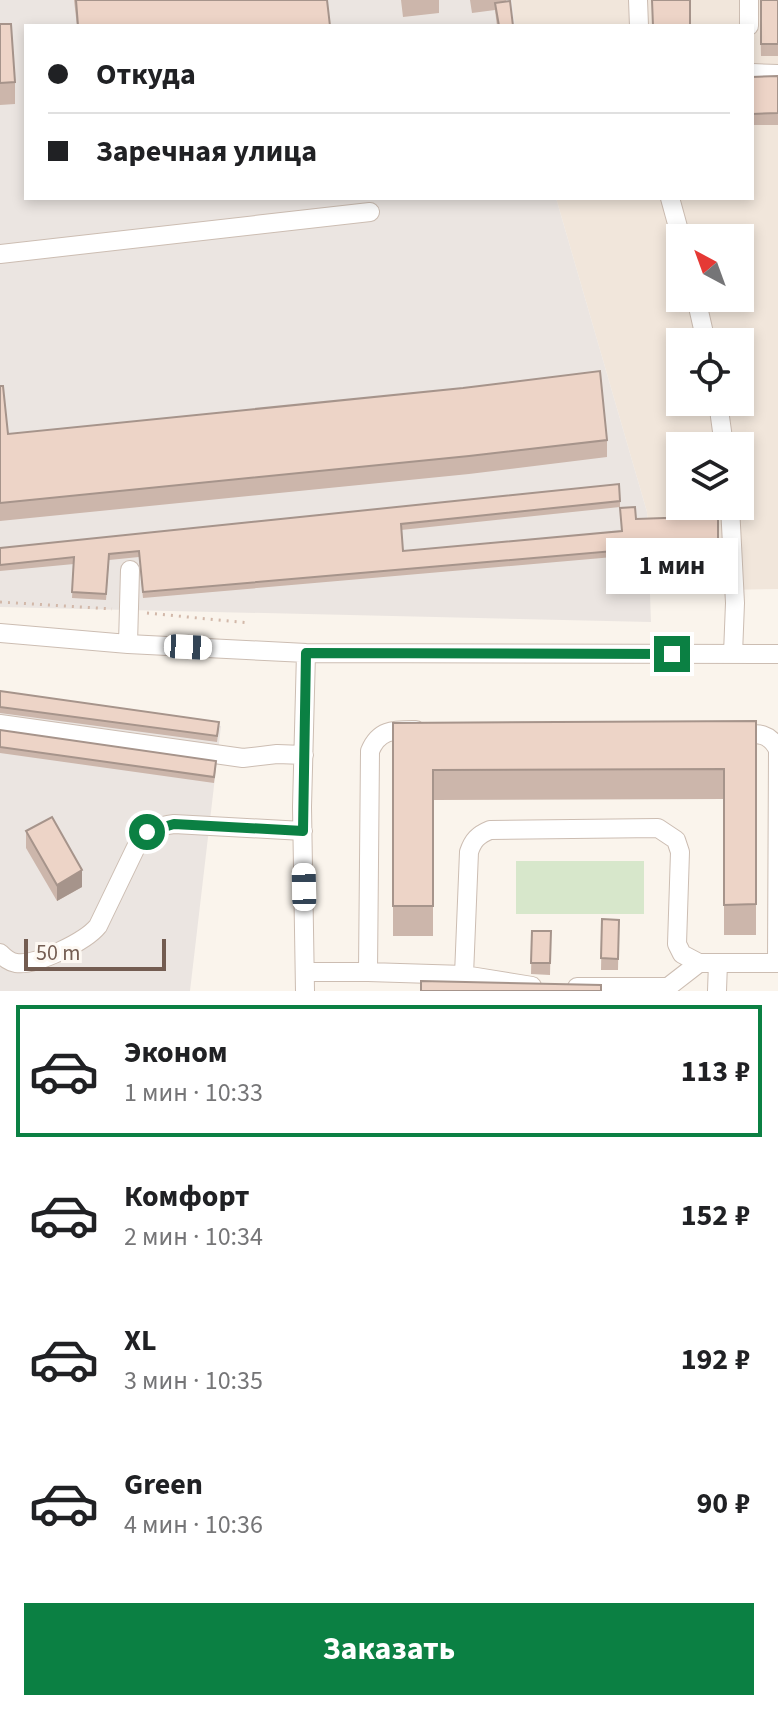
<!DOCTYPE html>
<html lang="ru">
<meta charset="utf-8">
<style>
:root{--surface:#fff;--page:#f2f2f2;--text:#202124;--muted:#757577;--line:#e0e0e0;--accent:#0b8043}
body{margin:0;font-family:"Source Sans 3",sans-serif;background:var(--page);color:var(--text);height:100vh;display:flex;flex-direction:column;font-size:30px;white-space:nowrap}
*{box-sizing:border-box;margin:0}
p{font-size:26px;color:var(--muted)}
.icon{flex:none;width:44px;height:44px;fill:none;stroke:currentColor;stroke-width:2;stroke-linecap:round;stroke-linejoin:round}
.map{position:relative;height:991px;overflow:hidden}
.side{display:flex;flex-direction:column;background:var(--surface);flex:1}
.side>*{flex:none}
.guide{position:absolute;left:24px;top:24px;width:730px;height:176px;border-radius:0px;box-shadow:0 4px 12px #0003;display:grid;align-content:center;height:176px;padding:0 24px;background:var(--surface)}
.needle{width:52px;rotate:319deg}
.buttons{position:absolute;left:666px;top:224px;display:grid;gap:16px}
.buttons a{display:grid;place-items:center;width:88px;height:88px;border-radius:0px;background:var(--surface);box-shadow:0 4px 12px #0003;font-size:40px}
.scale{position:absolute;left:24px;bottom:20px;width:142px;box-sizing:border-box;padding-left:8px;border:4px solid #735c51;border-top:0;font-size:22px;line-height:28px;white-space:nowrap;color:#735c51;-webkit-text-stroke:6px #fdf8f2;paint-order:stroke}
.end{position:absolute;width:36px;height:36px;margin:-18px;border:10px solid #0b8043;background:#fff;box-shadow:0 0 0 4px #fff}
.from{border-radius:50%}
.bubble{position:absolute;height:56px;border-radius:0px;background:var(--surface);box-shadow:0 4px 12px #0003;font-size:26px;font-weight:700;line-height:56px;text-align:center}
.car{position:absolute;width:24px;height:48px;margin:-24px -12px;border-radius:10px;box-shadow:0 0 6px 2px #0007;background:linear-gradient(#fff 24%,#345 0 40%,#fff 0 76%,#345 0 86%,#fff 0)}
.guide b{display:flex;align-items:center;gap:28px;height:76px;font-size:30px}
.guide b+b{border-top:2px solid var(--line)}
.guide i{width:20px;height:20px;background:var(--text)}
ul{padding:14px 0 0;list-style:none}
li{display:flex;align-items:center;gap:24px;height:132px;margin:0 16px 12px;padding:0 8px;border:4px solid transparent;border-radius:0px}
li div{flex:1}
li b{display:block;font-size:30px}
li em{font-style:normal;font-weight:700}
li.selected{border-color:var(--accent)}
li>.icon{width:72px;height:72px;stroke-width:1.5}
.action{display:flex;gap:16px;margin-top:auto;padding:16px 24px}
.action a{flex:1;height:92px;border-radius:0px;background:var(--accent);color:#fff;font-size:32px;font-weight:700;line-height:92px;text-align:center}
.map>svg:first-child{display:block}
.residential{fill:#f1e6db;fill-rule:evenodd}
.industrial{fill:#ebe5e1}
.green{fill:#d7e7cb}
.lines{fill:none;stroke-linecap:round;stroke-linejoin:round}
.minor-casing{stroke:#ccbdb2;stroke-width:20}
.path{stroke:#d2b8a9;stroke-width:3;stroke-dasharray:2 6;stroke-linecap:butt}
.minor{stroke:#fff;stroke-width:18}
.wall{fill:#ccb6ab}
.shaded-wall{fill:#a6948b}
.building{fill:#edd4c7;stroke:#a6948b;stroke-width:2}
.route{stroke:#0b8043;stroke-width:10}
</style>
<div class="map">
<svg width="778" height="991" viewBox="0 0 778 991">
<rect width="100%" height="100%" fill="#faf4ec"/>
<path class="residential" d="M512,0h266v589l-127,2 -4,-79 -91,-314h196v-172h-237zM680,238h60v60h-60zM680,342h60v60h-60zM680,446h60v60h-60z"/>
<path class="industrial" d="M0,0h512l3,26h-489v172h530l91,314 4,110 -651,-15z
M0,695l221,31 -31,265h-190z"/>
<path class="green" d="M516,861h128v53h-128z"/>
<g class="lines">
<g class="minor-casing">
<path id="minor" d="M638,0l1,26
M749,0v26
M752,73l26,1
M670,198l11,40
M0,254l370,-42
M696,298l10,44
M718,402l6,44
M730,506l5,97 -2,51
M0,633l128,11 178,9 472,1
M128,644l2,-74
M0,724l243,34 34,-4 27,1
M734,734c19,0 35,-4 44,16l-1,213
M0,953c5,5 9,9 16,10 20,3 70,-22 82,-37l41,-85c10,-11 20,-15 35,-17l129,7
M305,972h63l2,-221c9,-22 24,-21 46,-21
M368,972l96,3 68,11
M464,975l5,-123c4,-12 9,-17 21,-22l168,-2 18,12 4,12 -3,92 5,10 17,9h79
M577,987h91l31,-24
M305,991l-3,-184 4,-154
M717,991l1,-28"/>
</g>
<path class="path" d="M0,602l112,7
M147,613l102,10"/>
<use href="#minor" class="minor"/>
</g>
<path class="wall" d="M74,0h253l3,26h-253z
M401,0h38v13l-36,4z
M470,0h36l7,26h-16l-2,-16 -23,3z
M760,0h18v56h-17z
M0,24l15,58v22l-15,1z
M778,76v49h-26v-48z
M0,386l8,48 599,6v17l-138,17 -469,47z
M620,501v6l-219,23 2,21 218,-20 15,-12 57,-2 25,-6v44h-25v-5l-550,48 -4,-41 -30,3 -3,40 -34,-2 2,-34 -74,7v-23z
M0,691l219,36 -2,15 -217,-29z
M756,721v214h-32v-136l-291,1v136h-40v-213z
M0,730l216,36 -2,17 -214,-30z
M26,831l56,56 -25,14 -31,-53z
M602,919l17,1 -1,50h-17z
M532,931h19l-1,44 -19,-1z"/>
<path class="shaded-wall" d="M82,870v17l-25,14v-16z"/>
<path class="building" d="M76,0h251l3,26h-252z
M652,0h38v26h-37z
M761,0h17v44h-17z
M510,1l3,25h-14l-4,-23z
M0,24h11l4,58 -15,1z
M778,76v37l-26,1v-37z
M600,371l7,69 -138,16 -469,47v-117h3l5,48 455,-46z
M619,484l1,17 -219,23 2,27 219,-20 -2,-23 15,-1 1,12 57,-2v-5l25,-1v38h-25v-5l-550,48 -4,-41 -30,3 -3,40 -34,-2 2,-35 -74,8v-17z
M0,691l219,31 -2,14 -217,-29z
M756,721v183l-32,1v-136l-291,1v136h-40v-183z
M0,730l216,31 -2,16 -214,-30z
M52,817l30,53 -25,15 -31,-54z
M602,919l17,1 -1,39 -17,-1z
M532,931h19l-1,32h-19z
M421,981l180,4v6h-180z"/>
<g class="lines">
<path class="route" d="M147,832l27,-8 129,7 3,-178 366,1"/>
</g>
</svg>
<div class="buttons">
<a><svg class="needle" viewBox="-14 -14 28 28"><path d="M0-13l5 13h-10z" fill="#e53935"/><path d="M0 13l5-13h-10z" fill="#757577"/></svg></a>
<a><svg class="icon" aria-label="locate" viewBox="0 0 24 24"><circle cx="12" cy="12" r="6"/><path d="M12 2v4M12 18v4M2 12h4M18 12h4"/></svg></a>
<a><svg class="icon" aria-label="layers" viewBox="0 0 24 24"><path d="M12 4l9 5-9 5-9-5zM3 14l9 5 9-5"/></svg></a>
</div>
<div class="scale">50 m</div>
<i class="end from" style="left:147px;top:832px"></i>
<i class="end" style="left:672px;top:654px"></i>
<div class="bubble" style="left:606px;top:538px;width:132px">1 мин</div>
<i class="car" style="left:188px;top:647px;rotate:93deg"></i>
<i class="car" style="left:304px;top:887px;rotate:359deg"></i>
<div class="guide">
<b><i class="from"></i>Откуда</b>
<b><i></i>Заречная улица</b>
</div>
</div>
<section class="side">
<ul>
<li class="selected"><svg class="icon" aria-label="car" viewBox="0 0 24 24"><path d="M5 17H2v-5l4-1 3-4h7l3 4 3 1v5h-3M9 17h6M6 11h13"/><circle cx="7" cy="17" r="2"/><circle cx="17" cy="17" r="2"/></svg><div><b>Эконом</b><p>1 мин · 10:33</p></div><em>113 ₽</em></li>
<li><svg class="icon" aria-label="car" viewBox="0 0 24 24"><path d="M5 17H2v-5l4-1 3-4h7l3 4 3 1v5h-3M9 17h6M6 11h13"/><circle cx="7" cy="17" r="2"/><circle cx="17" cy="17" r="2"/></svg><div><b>Комфорт</b><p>2 мин · 10:34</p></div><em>152 ₽</em></li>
<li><svg class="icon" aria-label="car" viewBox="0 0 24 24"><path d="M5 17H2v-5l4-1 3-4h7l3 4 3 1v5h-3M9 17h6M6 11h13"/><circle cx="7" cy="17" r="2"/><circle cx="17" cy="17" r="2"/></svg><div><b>XL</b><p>3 мин · 10:35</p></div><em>192 ₽</em></li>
<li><svg class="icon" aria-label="car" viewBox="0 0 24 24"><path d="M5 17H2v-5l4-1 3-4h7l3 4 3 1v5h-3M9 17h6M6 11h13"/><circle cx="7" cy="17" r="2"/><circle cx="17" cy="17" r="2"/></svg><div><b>Green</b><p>4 мин · 10:36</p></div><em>90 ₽</em></li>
</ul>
<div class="action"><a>Заказать</a></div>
</section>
